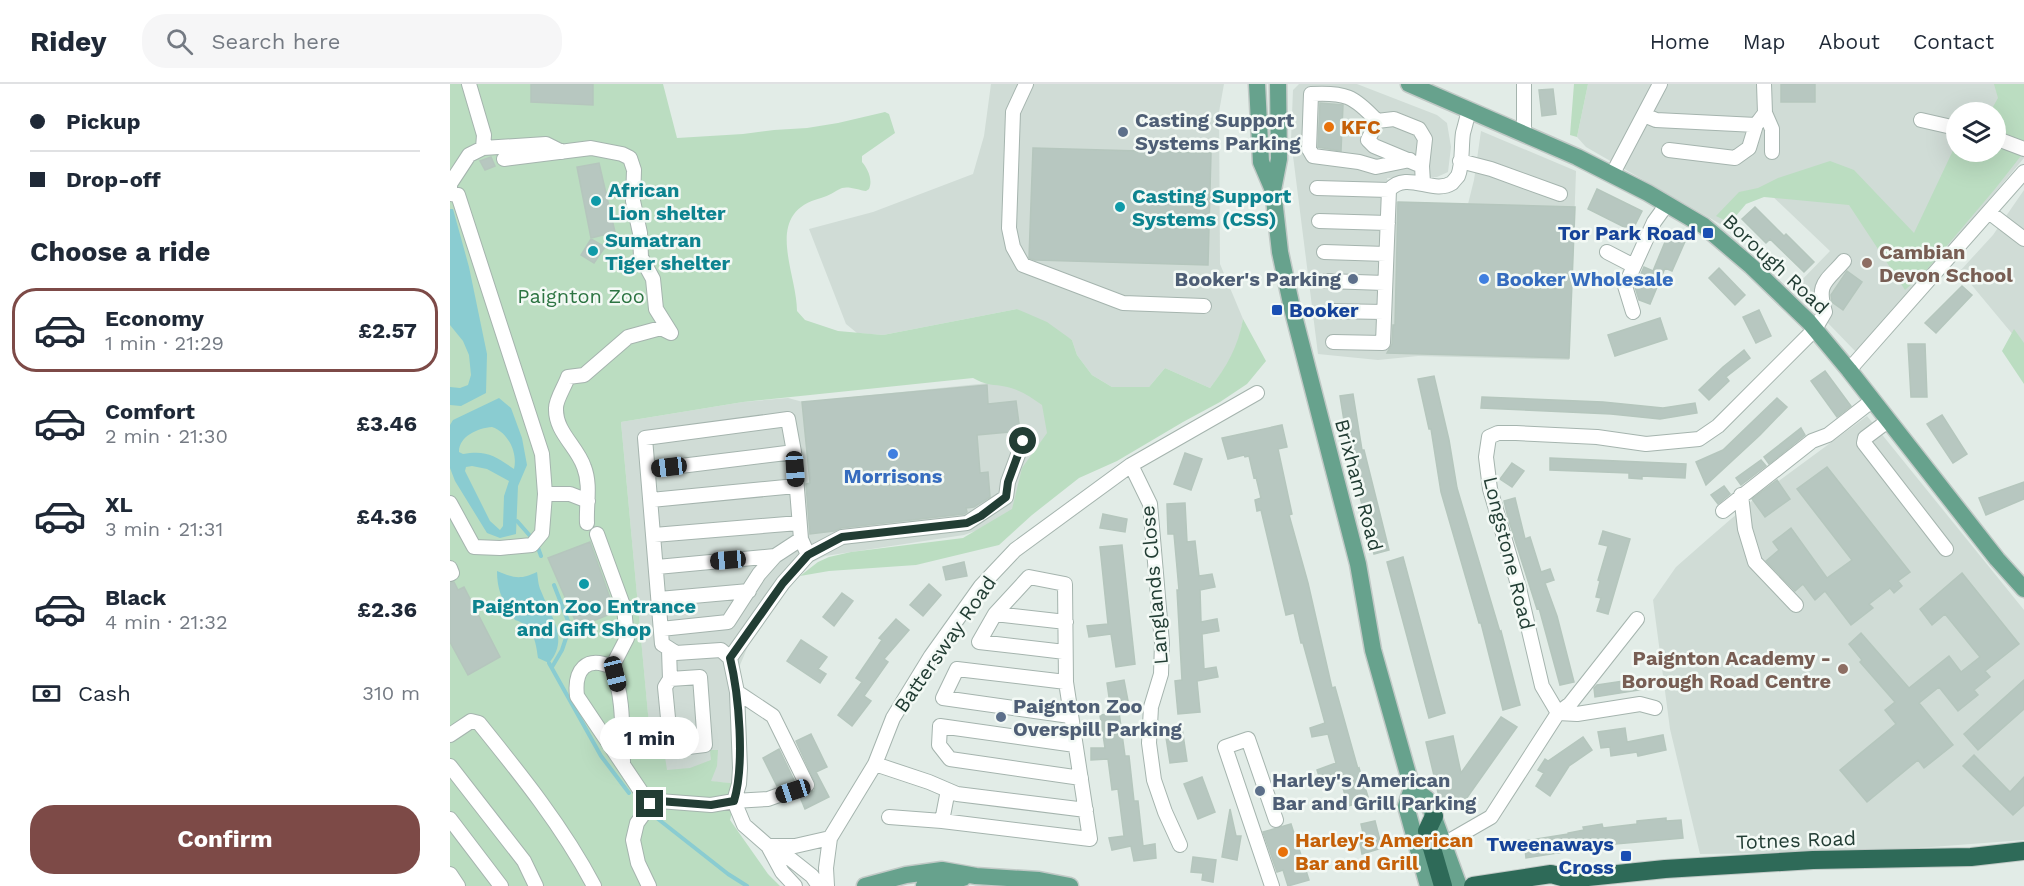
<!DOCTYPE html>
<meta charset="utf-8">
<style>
:root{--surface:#fff;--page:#f6f6f7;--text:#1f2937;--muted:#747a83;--line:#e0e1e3;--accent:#7d4a47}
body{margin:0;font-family:"Work Sans",sans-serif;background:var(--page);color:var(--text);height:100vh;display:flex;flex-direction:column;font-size:22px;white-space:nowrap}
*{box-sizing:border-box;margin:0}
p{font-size:20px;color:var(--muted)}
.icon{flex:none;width:33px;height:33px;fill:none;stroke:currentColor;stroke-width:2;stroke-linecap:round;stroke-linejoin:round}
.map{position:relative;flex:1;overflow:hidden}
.side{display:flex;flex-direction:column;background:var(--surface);width:450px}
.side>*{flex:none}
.banner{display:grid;align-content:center;height:132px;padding:0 30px;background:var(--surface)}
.tools{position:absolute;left:1496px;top:18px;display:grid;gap:12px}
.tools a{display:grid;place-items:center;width:60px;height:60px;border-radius:50%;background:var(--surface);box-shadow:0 6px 24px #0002;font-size:30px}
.end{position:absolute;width:27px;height:27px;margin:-14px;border:8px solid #223d34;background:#fff;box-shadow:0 0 0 3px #fff}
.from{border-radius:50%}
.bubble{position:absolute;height:42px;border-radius:21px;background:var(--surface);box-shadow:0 6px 24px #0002;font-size:20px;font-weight:700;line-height:42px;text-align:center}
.car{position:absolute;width:18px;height:36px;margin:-18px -9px;border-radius:8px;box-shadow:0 0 4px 2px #0007;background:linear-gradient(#222 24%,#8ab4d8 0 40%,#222 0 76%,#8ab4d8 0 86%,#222 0)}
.banner b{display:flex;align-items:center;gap:21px;height:57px;font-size:22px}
.banner b+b{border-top:2px solid var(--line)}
.banner i{width:15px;height:15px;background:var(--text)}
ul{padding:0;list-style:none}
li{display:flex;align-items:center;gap:18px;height:84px;margin:0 12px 9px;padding:0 18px;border:3px solid transparent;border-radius:24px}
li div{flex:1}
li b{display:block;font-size:22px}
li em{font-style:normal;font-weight:700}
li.current{border-color:var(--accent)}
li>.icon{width:54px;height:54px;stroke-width:1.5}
h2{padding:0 30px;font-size:27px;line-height:72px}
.pay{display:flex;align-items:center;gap:15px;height:66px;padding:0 30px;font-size:22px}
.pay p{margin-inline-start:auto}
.action{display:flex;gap:12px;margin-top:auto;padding:12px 30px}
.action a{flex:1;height:69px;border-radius:24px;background:var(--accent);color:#fff;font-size:24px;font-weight:700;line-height:69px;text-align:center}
header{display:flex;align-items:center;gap:36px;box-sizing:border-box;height:84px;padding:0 30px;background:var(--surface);border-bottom:2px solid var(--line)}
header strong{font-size:28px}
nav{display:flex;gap:33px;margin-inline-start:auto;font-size:21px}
.search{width:420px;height:54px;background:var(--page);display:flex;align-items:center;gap:15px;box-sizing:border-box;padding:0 21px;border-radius:24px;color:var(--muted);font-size:22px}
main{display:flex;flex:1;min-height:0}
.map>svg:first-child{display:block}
.built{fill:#d0dcd6;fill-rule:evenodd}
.green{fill:#bbddc1}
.water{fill:#8accd1;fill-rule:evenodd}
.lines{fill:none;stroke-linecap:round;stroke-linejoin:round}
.stream{stroke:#8accd1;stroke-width:4}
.building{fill:#b7c7c0;stroke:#b5c6bd;stroke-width:1.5}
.minor-casing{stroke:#a5b4ae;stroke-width:16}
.major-casing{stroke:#c1c9c6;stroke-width:19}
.highway-casing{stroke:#c1c9c6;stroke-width:20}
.minor{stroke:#fff;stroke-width:14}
.major{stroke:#67a28d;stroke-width:16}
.highway{stroke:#2e6a58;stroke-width:18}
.route{stroke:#223d34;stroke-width:8}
.food-dot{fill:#e8710a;stroke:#f3f9f5;stroke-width:2}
.service-dot{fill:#5c6f8a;stroke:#f3f9f5;stroke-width:2}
.culture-dot{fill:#0f9aa8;stroke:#f3f9f5;stroke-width:2}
.transit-dot{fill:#1a4fb4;stroke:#f3f9f5;stroke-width:2}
.education-dot{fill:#8d6e63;stroke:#f3f9f5;stroke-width:2}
.shop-dot{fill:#3f7fe0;stroke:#f3f9f5;stroke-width:2}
.labels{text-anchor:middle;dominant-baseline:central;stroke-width:5;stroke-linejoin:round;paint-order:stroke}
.service-label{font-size:20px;font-weight:bold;fill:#4e5e75;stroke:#f3f9f5;text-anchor:start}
.food-label{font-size:20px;font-weight:bold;fill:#c56008;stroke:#f3f9f5;text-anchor:start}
.culture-label{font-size:20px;font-weight:bold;fill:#0d838f;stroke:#f3f9f5;text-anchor:start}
.transit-label{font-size:20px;font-weight:bold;fill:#164399;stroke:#f3f9f5;text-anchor:end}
.education-label{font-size:20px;font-weight:bold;fill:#785e54;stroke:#f3f9f5;text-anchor:start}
.street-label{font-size:20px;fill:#223d34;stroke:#f3f9f5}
.shop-label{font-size:20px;font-weight:bold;fill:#366cbe;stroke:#f3f9f5;text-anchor:start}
.park-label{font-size:20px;fill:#2c7442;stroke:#f3f9f5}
</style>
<header>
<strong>Ridey</strong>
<div class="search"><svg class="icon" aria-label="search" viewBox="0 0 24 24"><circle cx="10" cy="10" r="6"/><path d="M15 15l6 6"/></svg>Search here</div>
<nav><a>Home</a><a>Map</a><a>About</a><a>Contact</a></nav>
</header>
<main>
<section class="side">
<div class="banner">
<b><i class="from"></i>Pickup</b>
<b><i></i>Drop-off</b>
</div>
<h2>Choose a ride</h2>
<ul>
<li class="current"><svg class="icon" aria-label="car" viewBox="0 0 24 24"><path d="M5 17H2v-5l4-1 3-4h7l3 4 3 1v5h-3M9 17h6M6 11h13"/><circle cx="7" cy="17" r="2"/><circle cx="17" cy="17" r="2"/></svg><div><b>Economy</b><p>1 min · 21:29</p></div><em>£2.57</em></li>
<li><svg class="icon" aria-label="car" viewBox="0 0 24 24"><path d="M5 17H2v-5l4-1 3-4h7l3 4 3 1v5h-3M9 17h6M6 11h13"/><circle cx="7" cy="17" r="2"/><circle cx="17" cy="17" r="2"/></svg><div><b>Comfort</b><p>2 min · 21:30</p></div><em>£3.46</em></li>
<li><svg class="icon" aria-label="car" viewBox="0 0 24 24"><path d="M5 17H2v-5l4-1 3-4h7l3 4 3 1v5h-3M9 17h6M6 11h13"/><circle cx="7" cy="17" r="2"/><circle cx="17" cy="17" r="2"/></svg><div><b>XL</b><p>3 min · 21:31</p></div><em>£4.36</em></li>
<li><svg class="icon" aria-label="car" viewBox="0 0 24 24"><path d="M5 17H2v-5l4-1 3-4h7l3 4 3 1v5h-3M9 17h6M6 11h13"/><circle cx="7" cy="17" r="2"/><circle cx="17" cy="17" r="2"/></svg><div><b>Black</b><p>4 min · 21:32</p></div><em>£2.36</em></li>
</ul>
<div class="pay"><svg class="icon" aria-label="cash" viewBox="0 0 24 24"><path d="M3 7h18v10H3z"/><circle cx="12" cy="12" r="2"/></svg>Cash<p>310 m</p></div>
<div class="action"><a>Confirm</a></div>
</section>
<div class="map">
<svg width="1574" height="802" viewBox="0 0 1574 802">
<rect width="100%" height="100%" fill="#e2ece7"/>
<path class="built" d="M541,0h233l-5,28 1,152 23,55 -4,21 -10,23 -19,25 -45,-20 -16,19h-37l-20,-12 -15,-20 -5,-15 -55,-31 -134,26 -26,-2 -11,-9 -37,-95 64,-17 100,-38 11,-38z
M849,0h58l80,31 10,8 4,24 -3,25 -11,5 -50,1 6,24 75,2 6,-24 7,-49 95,40 -7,189 -151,-4 -40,4 -60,-6 -27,-214 2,-50z
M1138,0h436v74l-98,117 -70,77 -62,-64 36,-37 -63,-60 -23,13 -22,21 -136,-78 -9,-10zM1506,28h39v40h-39z
M1574,106v158l-64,-77 33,-36z
M568,296l25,11 12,36 -42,87 -15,9 -34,12 -139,21 -16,8 -37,45 -24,37 -13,31 4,107 -78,-7 -9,-19 -31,-336 122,-20 45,-4 15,4z
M1417,332l157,194v230l-159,12 -165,2 -30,-125 -17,-129 23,-33 33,-29 44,-38z"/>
<path class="green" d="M0,0h213l14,54 66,-4 31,-4 33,-2 31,-5 47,-11 4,2 6,19 -33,23v6c6,7 11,18 7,27l-3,2c-7,-1 -17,-5 -24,-3 -7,3 -13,8 -21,10 -59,15 -24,74 -24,113l8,9 33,11 45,4 134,-26 30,13 25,18 5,15 15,20 20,12h37l16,-19 45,20c17,-22 28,-41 33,-69l23,42 -19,23 -27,18 -37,20 -66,39 -38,17 -47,37 -33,30 -83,20 -87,6 -29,5 18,-14 11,-5 22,-5 112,-14 49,-29 10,-41 25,-35 -5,-28c-12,-9 -25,-17 -40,-19 -13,-2 -16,-1 -29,-8l-230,24 -122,20 31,335h13l2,13 23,-2 21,-8 -1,-10h8l-1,16 -6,15 28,3 -9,36 38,54 12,12h-330z
M1124,0h14l-11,53 -7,-2z
M1544,0h30v68l-29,37 -71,84 -19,17 -56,-85 -85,-8 -18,7 -16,19 -14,-7 23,-24 19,-4 20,-10 52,-17 24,9 60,63 42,-89v8h39v-40h-5l8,-14z
M1564,245l10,14v41l-22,-33z"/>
<path class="water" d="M0,125h3l16,58 18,87 -1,39 -25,13 -11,-1v-18l10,1 8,-3 3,-10 -2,-20 -6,-14 -13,-16z
M49,314l12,10 11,30 5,27 -9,21 -2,48 -16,4 -13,-5 -32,-52 -5,-13v-43l3,-5zM42,343c16,5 26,26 22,42 -19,-13 -27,-19 -51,-15l-4,-2c0,-16 19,-24 33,-25zM22,382l15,3 22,12 -5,15 -1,30 -3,4 -10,-9 -25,-50 1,-4z
M47,487c17,7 23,9 40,1 1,6 1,13 4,19 9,24 29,48 8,72l-11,-5c-2,-16 -5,-33 -23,-38 -11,-18 -18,-27 -18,-49z"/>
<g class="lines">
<path class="stream" d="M67,437l14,16
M87,461l4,11
M99,579l52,93 28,37
M102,583l10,-17 8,-24 -16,-41
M203,731l75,59 19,12"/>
</g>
<path class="building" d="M81,0h62v21l-62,-3z
M1331,0h34v18h-34z
M1103,5l3,25 -14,2 -3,-26z
M870,19l23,2 -2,46 -23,-4z
M583,64l178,5 -3,112 -173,-5 -6,-2z
M41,73l4,9 -10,4 -5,-9z
M149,79l16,69 -24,6 -14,-71z
M1147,105l45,22 -10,20 -44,-22z
M948,118l177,5 -6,151 -182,-5 5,-9 1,-19h2z
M1305,123l29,29 2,-2 28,28 -10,10 -34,-33 -4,4 -24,-24z
M1220,146l17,7 -15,34 -7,-3 -15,36 -11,-4 -4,-13 9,-20 9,4z
M141,155l14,8 -11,16 -13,-8z
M1269,184l26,27 -10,10 -26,-27z
M1397,187l15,11 -19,28 -11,-8 -1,-7z
M1512,202l10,9 -36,38 -11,-10z
M1309,226l12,26 -15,7 -13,-26z
M1210,234l7,21 -52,17 -7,-21z
M1458,260h17l2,53h-16z
M1294,266l6,8 -24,19 3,4 -20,19 -10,-10 24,-23z
M1375,287l26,35 -14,11 -26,-36z
M984,292l15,64 8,48 43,144 1,-1 19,74 -17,5 -22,-87h-2l-38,-131 -10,-63h-2l-11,-50z
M537,301l1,19 28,-3 4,30 -43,4 3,38 8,-1 2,25 -16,10 -8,1 1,4 -3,2 -123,14 -7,3 -24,3 -4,-50 4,-1 -8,-81z
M903,310l9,56h2l25,100 -15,4 -25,-102 -9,-56z
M1032,313l121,5 60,6 32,-5 2,10 -37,6 -49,-5 -130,-6z
M1327,314l10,9 -27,28 -54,50 -10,-23 27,-12z
M1492,331l25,39 -14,9 -26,-39z
M832,341l5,22 -9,2 14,65 -3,1 19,68 24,105 3,-1 23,82 1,-1 10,32 -21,6 -8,-29 -19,5 -4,-12 19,-7 -8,-29 -16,3 -2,-9 15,-5 -22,-80h-2l-7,-30 -8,2 -25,-105 -4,1 -2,-11 6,-2 -5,-21 -2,1 -5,-22 -4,1 -1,-2 -16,4 -6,-21z
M1351,344l4,7 -36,29 -5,-7z
M735,369l17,6 -11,31 -17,-6z
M1100,374l136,6 -1,14 -43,-2v3l-13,-1v-5l-79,-3z
M1311,376l5,6 -25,19 -5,-7z
M1062,379l12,8 -12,16 -12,-8z
M1377,383l83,105 -12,9 4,5 -8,7 -4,-5 -21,16 4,4 -22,17 -26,-34 -10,9 -12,-16 -8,7 -29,-30 13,-11 -6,-8 18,-14 36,50 25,-18 -55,-71z
M1327,396l13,19 -25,18 -13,-18z
M1574,398v17l-38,16 -7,-17z
M1274,402l6,8 -12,10 -7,-9z
M1065,414l10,41 5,-2 11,35 9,-3 4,11 -9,3 12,33 17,66 -14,3 -21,-77 -2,1 -29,-91 -4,-17z
M735,419l2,39 8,-1 4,35 13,-2 3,13 -15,3 1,32 16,-3 2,12 -17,3 2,35 12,-2 2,10 -21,4 3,31 -22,2 -3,-33 7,-1 -5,-90h2l-5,-56h-6l-1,-30z
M653,430l24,5 -2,13 -25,-4z
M1153,447l27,8 -22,75 -11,-3 4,-13 -5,-1 4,-16 -2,-1 10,-34 -9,-2z
M140,458l25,70 -37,15 -30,-69z
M672,461l13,119 -19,3 -5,-33 -22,3 -2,-11 21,-2 -8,-77z
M953,473l42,156 -16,5 -42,-156z
M514,478l3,14 -21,4 -3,-13z
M1512,489l57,71 -34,27 5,6 -16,13 4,5 -20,16 -19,-24 -20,16 34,42 -29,23 -6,-8 -51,42 -27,-32 56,-46 -11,-14 10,-8 -35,-40 2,-2 -13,-16 12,-11 48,55 40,-32 12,16 19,-15 -35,-43 -13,11 -12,-16z
M4,498l4,8 6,-3 36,70 -32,18 -18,-33v-59z
M479,500l12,11 -18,21 -13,-11z
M392,509l11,8 -19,25 -11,-9z
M446,535l13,11 -25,29 4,3 -24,34 7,5 -19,25 -14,-11 24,-33 -6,-4 26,-38 -3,-2z
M351,556l26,17 -9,12 8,5 -6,9 -33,-22z
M1200,593l2,11 -57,9 -1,-9 3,-3z
M674,596l4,21 -18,3 -3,-21z
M1574,596v29l-46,41 -14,-16z
M669,628l6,44h4l5,45h4l5,45 12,-2 1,14 -22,3 -3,-15 -19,4 -3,-12 15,-2 -6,-47 -6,1 -4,-31 -17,1v-12h14l-5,-33z
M1051,633l16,10 -51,72 -25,6 -15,-63 27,-6 8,37z
M732,644l5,33 -17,2 -5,-32z
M1175,644l2,14 36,-7 3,15 -28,6 -1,-4 -26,4 -1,-9 -9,1 -3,-16z
M361,650l16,33 -11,5 13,25 -24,12 -5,-12 14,-6 2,-6 -20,-44z
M1133,653l9,13 -23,16 -19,30 -14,-10 8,-13 -6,-3 7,-11 3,2z
M329,665l15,31 -17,6 -14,-28z
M1524,671l36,37 14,-15v28l-11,10 -50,-49z
M752,693l13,35 -17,7 -14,-35z
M780,725l6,27h5l-4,24 -15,-3z
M1216,734v3l15,-1 2,18 -68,6 -89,14 -2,-17 44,-7v-1l16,-3 -1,-3 19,-3 1,4 34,-4v-3z
M925,737l7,27 -20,6 -2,-11 5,-1 -4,-18z
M841,740l18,56 -21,6 -5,-16 -6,2 -14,-40z
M743,773l23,3 -3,22 -11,-2 1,-7 -12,-1z"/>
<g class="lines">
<g class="minor-casing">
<path id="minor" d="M19,0l15,51 -1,13
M576,0l-13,28 -4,116 4,19 10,18 100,38 81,3
M1074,0v48
M1315,29l7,16v23
M1194,31l12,5 100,5 9,-12 -1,-29
M1471,36l35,8
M927,37c-23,-25 -32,-29 -66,-27l-2,55 4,7 46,6 17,5 34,-7
M1545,54l29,11
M1219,66l66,8 14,-10 7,-23
M54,75l87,-11 31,6 8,4 4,12 -1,31 7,32 1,24 12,22 3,30 15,24 -10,-5 -33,9 -44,38 -16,2c-3,9 -12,22 -12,31 -1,24 21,38 28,59 7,18 2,37 3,56
M1010,77l31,8 69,25
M972,82l-48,-20 -6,-6 9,-19 17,-2 25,10 6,10 -3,27 1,17
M1162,91l48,-91
M0,104v-4l19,-29 14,-7 63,-4 16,8
M867,104l72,2
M0,110l8,1 84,259 3,40
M1540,129l34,26
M869,137l69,2
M874,168l62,2
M1157,168l27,14
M876,197l59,2
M880,227l54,1
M1183,228l-8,-26 29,-64 13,-18
M883,258l50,1 6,-153c18,-20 44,5 63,-7 1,-1 5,-6 6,-7 5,-12 3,-30 5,-43 2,-7 4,-15 6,-23
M1399,286l175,-198
M1439,336l-24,18 -1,5 82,106
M681,381l19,39 12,139 -1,31 -10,33 -2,36 5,37 11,32 15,33
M198,386l146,-18
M1291,411l4,34 10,33 41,43
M201,416l145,-14
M0,419l24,44 26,1 32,-3 10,-12 3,-39h25l18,7
M1273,427l89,-70 16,-6 45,-35
M147,450l27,74 3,30 -15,29
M204,451l145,-12
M207,483l118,-11
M0,484l2,5 -2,1
M209,515l90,-8
M211,545l67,-7 31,-48 16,-18 26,-17
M219,566l1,29 30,-2 5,68 -34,4 -6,-62 5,-8
M615,568l-86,-10 16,-28 71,8
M280,574l-9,-8 -45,3 -14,-9 -17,-206 143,-19 6,33 7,87 7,16
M280,574l53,-75 25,-28 34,-18 125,-14 39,-26 2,-15 15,-41
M280,574l7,34 3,76 -1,16 -5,17 10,24 24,21 20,11 24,19 7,10
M616,598l-109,-13 -14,29 127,18
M1108,629l12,-9 67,-85
M1108,629l19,1 63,-10 15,4
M0,651l21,-14 8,2c42,52 84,104 115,163
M625,661l-135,-19 -1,19 11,14 131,19
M173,678c-1,-32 1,-65 -11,-95 -26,-12 -38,3 -35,29l73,109
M425,680l54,18 28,12 129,16
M0,682l74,95 12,25
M498,706l-6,31 148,18 -24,-157 -1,-98 -36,-7 -34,37
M439,733l53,4
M0,735l51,67
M994,760l47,-27 67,-104 -16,-27 -23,-98 -29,-99 -4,-32 3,-20 9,-4h18l81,4 49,7 53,-5 19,-13 97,-97 10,-17c-9,-29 1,-30 19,-51
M318,762l14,26 13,14
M320,762h25l35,-8
M0,790l8,12
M199,802l-11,-23 -5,-23 4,-17 13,-18 9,-4 52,4 23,-4 34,-2 39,-14 -34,-69 -36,-24
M377,802l-1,-18 4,-30 45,-74 18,-46 38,-62 50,-70 34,-36 116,-85 126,-72
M822,802l-47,-139 23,-8 28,81"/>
</g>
<g class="major-casing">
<path id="major" d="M807,0l4,78 12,28 7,62 12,56 66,256 15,86 39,138 -6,18 22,80
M959,0l168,73 71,36 56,33 47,40 58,56 40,48 148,189 27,30
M823,106l6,-31 -1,-75
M962,704l15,11 32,87
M415,802l41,-11 36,-5 34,6 63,4 31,6
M474,802l39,-8"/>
</g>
<g class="highway-casing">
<path id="highway" d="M984,732l-7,15 16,55
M1023,802l78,-12 18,5 96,-10 148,-9 158,-3 53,-6"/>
</g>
<use href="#minor" class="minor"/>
<use href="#major" class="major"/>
<use href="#highway" class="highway"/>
</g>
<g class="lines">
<path class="route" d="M200,720l9,-3 52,4 23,-4c11,-37 5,-106 -4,-143l53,-75 25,-28 34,-18 125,-14 14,-7 25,-19 2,-15 15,-41"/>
</g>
<g class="food-dot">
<circle cx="879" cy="43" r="6"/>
<circle cx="833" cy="768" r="6"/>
</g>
<g class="service-dot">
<circle cx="673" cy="48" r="6"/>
<circle cx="903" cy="195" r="6"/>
<circle cx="551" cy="633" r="6"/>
<circle cx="810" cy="707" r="6"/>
</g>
<g class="culture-dot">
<circle cx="146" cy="117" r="6"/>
<circle cx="670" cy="123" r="6"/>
<circle cx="143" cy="167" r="6"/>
<circle cx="134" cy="500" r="6"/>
</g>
<g class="transit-dot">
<rect x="1252" y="143" width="12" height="12" rx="3"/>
<rect x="821" y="220" width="12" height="12" rx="3"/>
<rect x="1170" y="766" width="12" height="12" rx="3"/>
</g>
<g class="education-dot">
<circle cx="1417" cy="179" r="6"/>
<circle cx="1393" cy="585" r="6"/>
</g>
<g class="shop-dot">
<circle cx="1034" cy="195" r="6"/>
<circle cx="443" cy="370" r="6"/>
</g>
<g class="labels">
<g class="service-label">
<text x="685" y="36">Casting Support<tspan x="685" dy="23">Systems Parking</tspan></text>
<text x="891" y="195" text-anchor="end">Booker's Parking</text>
<text x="563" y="622">Paignton Zoo<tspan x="563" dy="23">Overspill Parking</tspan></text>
<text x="822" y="696">Harley's American<tspan x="822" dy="23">Bar and Grill Parking</tspan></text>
</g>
<g class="food-label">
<text x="891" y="43">KFC</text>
<text x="845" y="756">Harley's American<tspan x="845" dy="23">Bar and Grill</tspan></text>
</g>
<g class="culture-label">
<text x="158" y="106">African<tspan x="158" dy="23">Lion shelter</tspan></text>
<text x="682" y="112">Casting Support<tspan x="682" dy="23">Systems (CSS)</tspan></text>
<text x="155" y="156">Sumatran<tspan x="155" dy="23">Tiger shelter</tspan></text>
<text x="134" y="522" text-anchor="middle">Paignton Zoo Entrance<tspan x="134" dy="23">and Gift Shop</tspan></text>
</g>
<g class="transit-label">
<text x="1246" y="149">Tor Park Road</text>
<text x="839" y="226" text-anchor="start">Booker</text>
<text x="1164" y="760">Tweenaways<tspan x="1164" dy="23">Cross</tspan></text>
</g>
<g class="education-label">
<text x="1429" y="168">Cambian<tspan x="1429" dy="23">Devon School</tspan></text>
<text x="1381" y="574" text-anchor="end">Paignton Academy -<tspan x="1381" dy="23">Borough Road Centre</tspan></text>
</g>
<g class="street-label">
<text transform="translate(1326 180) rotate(43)">Borough Road</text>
<text transform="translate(909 401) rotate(75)">Brixham Road</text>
<text transform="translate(1059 469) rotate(76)">Longstone Road</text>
<text transform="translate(704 501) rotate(-95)">Langlands Close</text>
<text transform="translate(495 560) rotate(-55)">Battersway Road</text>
<text transform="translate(1346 756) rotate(-2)">Totnes Road</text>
</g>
<g class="shop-label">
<text x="1046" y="195">Booker Wholesale</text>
<text x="443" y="392" text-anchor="middle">Morrisons</text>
</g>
<g class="park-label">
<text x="131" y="212">Paignton Zoo</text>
</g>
</g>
</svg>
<div class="tools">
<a><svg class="icon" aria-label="layers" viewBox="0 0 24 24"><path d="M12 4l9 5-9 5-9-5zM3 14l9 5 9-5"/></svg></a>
</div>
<i class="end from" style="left:573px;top:357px"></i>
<i class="end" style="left:200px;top:720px"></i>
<div class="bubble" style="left:150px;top:633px;width:99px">1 min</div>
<i class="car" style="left:219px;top:383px;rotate:263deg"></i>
<i class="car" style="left:345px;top:385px;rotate:176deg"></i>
<i class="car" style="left:278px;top:476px;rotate:265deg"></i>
<i class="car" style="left:165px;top:590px;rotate:166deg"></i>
<i class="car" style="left:343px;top:707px;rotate:252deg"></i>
</div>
</main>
